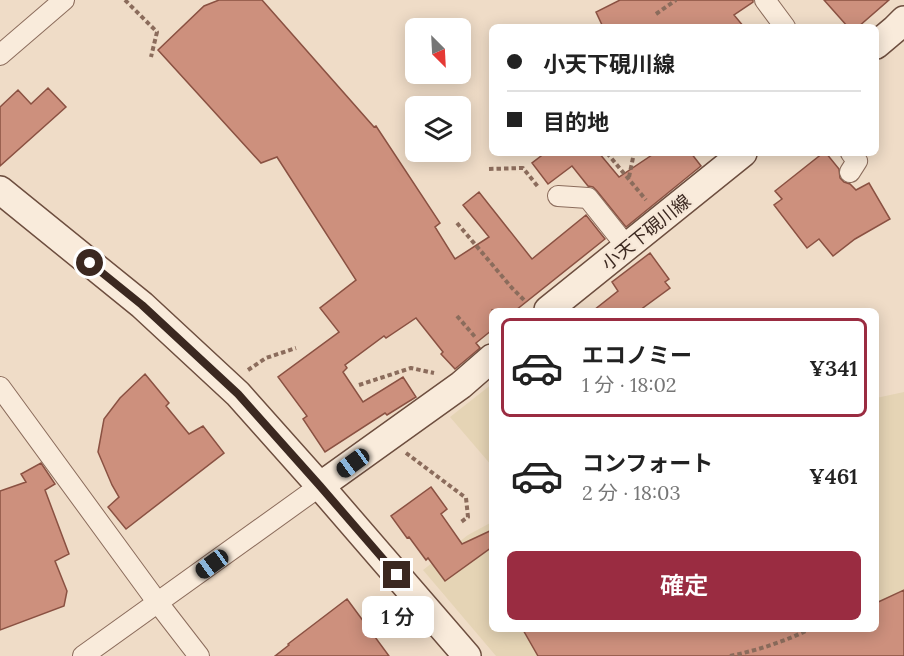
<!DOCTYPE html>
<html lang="ja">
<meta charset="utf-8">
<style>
:root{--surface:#fff;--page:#f2f2f2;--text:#222;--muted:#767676;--line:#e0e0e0;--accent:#9a2c41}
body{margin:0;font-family:Lora,"Noto Sans JP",serif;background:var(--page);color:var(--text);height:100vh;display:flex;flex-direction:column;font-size:22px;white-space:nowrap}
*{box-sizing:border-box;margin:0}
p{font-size:20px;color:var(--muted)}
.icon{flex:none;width:33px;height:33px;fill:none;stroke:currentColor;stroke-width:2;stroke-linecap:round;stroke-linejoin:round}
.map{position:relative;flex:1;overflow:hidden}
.sheet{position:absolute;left:489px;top:308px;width:390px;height:324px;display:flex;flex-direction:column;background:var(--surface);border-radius:9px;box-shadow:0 3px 15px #0003}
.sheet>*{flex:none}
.hud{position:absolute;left:489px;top:24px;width:390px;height:132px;border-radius:9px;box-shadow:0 3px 15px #0003;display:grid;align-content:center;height:132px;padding:0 18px;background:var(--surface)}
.needle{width:39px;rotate:156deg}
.buttons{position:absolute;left:405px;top:18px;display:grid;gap:12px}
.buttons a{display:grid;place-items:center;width:66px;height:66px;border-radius:9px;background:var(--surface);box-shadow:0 3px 15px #0003;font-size:30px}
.end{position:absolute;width:27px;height:27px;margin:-14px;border:8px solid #3b2820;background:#fff;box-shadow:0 0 0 3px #fff}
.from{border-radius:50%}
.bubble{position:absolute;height:42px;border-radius:9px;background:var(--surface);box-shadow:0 3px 15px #0003;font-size:20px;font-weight:600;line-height:42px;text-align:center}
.car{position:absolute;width:18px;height:36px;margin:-18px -9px;border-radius:8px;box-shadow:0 0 4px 2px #0007;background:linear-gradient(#222 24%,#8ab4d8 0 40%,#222 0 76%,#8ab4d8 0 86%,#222 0)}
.hud b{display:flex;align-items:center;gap:21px;height:57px;font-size:22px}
.hud b+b{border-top:2px solid var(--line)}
.hud i{width:15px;height:15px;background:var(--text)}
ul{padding:10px 0 0;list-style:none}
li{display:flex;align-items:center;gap:18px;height:99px;margin:0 12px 9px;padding:0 6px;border:3px solid transparent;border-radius:9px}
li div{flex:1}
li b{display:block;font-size:22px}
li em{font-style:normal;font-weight:600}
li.active{border-color:var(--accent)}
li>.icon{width:54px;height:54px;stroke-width:1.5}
.action{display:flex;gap:12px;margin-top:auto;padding:12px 18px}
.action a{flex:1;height:69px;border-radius:9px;background:var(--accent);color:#fff;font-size:24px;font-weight:600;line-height:69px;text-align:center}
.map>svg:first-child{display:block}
.farmland{fill:#e5d4b5}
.building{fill:#cd907d;stroke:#8a5142;stroke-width:1.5}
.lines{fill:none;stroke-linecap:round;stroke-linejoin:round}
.street-casing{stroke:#8b6c5c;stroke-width:22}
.secondary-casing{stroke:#6d4e3f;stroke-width:30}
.path{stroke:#8b6c5c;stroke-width:4;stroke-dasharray:4.5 3;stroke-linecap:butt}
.street{stroke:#f9ebdb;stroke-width:20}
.secondary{stroke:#f9ebdb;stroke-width:27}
.route{stroke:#3b2820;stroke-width:8}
.labels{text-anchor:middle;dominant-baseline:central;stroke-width:4.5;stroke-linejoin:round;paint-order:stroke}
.street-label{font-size:18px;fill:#3b2820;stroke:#f6e7d7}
</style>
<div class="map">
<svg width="904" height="656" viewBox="0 0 904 656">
<rect width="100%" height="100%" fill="#efdcc7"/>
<path class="farmland" d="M492,384v82l-42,-49z
M904,392v264h-408l-73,-86 45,-35 24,-13v106h384v-230z"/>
<path class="building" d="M219,0h43l112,127 2,-1 64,97 -5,4 20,32 34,-22 -26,-32 16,-13 53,67 54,-44 19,24 -89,71h-24v20l-16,13 4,5 -25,21 -14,-15 2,-2 -27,-34 -30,20 -2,-2 -39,29 2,3 -4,4 20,30 40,-25 13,20 -29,18 -2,-2 -60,39 -22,-33 4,-3 -29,-39 61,-45 -19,-24 36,-28 -79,-123 -16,6 -103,-113 46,-44z
M620,0h133v2l-19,13 10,12h-141l-7,-15z
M824,0h65l-31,27h-10z
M48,88l18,19 -66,59v-59l18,-17 13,14z
M545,153h54l20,24 36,-24h36l10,13 -75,61 -29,-36 -4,-4 -5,-1 -16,-20 -24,18 -16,-21z
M823,153h3l13,16 1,9 4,4 6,2 6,6 13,-7 21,36 -35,20 -22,17 -14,-17 -12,9 -33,-43 8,-6 -7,-8z
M650,253l19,26 -4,3 5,6 -30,22h-46l24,-19 -6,-9z
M145,374l24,29 -3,3 23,28 14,-8 21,27 -98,76 -18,-22 11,-10 -7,-12 -14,-33 6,-33 16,-21z
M41,463l14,21 -10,6 24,64 -14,7 12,30 -3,15 -64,24v-139l26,-9 -5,-8z
M431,487l16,22 -6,5 21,30 30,-14v17l-47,34 -17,-23 -2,2 -17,-23 -2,1 -16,-22z
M904,590v66h-366l-16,-28h354v-25z
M347,599l42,57h-114l14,-11 -1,-1z"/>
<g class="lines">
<g class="street-casing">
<path id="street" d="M765,0l20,27
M0,55l64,-55
M850,172l7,-11 -6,-8
M558,196l30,2 39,49
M0,387l158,216 41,53
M83,656l237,-170"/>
</g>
<g class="secondary-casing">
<path id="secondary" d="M876,45l19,-16 9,-9
M0,190l142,115 96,89 82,92 147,170
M548,310l195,-157
M320,486l141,-101 31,-27"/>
</g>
<path class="path" d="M125,0l32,32 -6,25
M656,14l20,-14
M607,153l39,47
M489,169l34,-1 16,20
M629,177l5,-24
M457,223l55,65 14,14
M457,316l19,22
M248,370l18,-12 30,-10
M359,385l52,-17 23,5
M406,453l60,45 2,19 -7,5
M730,656c29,-6 56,-15 82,-28"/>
<use href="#street" class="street"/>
<use href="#secondary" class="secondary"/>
</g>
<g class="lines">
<path class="route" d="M90,263l52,42 96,89 82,92 77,89"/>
</g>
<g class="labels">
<g class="street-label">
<text transform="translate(646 232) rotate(-39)">小天下硯川線</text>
</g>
</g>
</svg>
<div class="buttons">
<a><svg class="needle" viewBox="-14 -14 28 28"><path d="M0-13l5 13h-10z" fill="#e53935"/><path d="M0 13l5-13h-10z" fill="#767676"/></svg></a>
<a><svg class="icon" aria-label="layers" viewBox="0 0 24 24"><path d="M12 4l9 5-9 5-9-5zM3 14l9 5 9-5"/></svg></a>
</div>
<i class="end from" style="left:90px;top:263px"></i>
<i class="end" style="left:397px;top:575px"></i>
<div class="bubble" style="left:362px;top:596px;width:72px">1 分</div>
<i class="car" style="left:353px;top:463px;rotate:234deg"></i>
<i class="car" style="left:212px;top:564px;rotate:234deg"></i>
<div class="hud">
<b><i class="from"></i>小天下硯川線</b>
<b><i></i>目的地</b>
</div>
<section class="sheet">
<ul>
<li class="active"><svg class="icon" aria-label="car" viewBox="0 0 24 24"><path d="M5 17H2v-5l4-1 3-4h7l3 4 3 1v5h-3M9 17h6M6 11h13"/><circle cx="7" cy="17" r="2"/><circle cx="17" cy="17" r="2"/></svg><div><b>エコノミー</b><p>1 分 · 18:02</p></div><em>¥341</em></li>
<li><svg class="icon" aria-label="car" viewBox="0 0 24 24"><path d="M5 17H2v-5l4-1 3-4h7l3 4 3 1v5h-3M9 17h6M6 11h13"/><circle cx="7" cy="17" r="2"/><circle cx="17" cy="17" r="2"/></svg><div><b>コンフォート</b><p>2 分 · 18:03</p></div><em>¥461</em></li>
</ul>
<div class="action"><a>確定</a></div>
</section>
</div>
